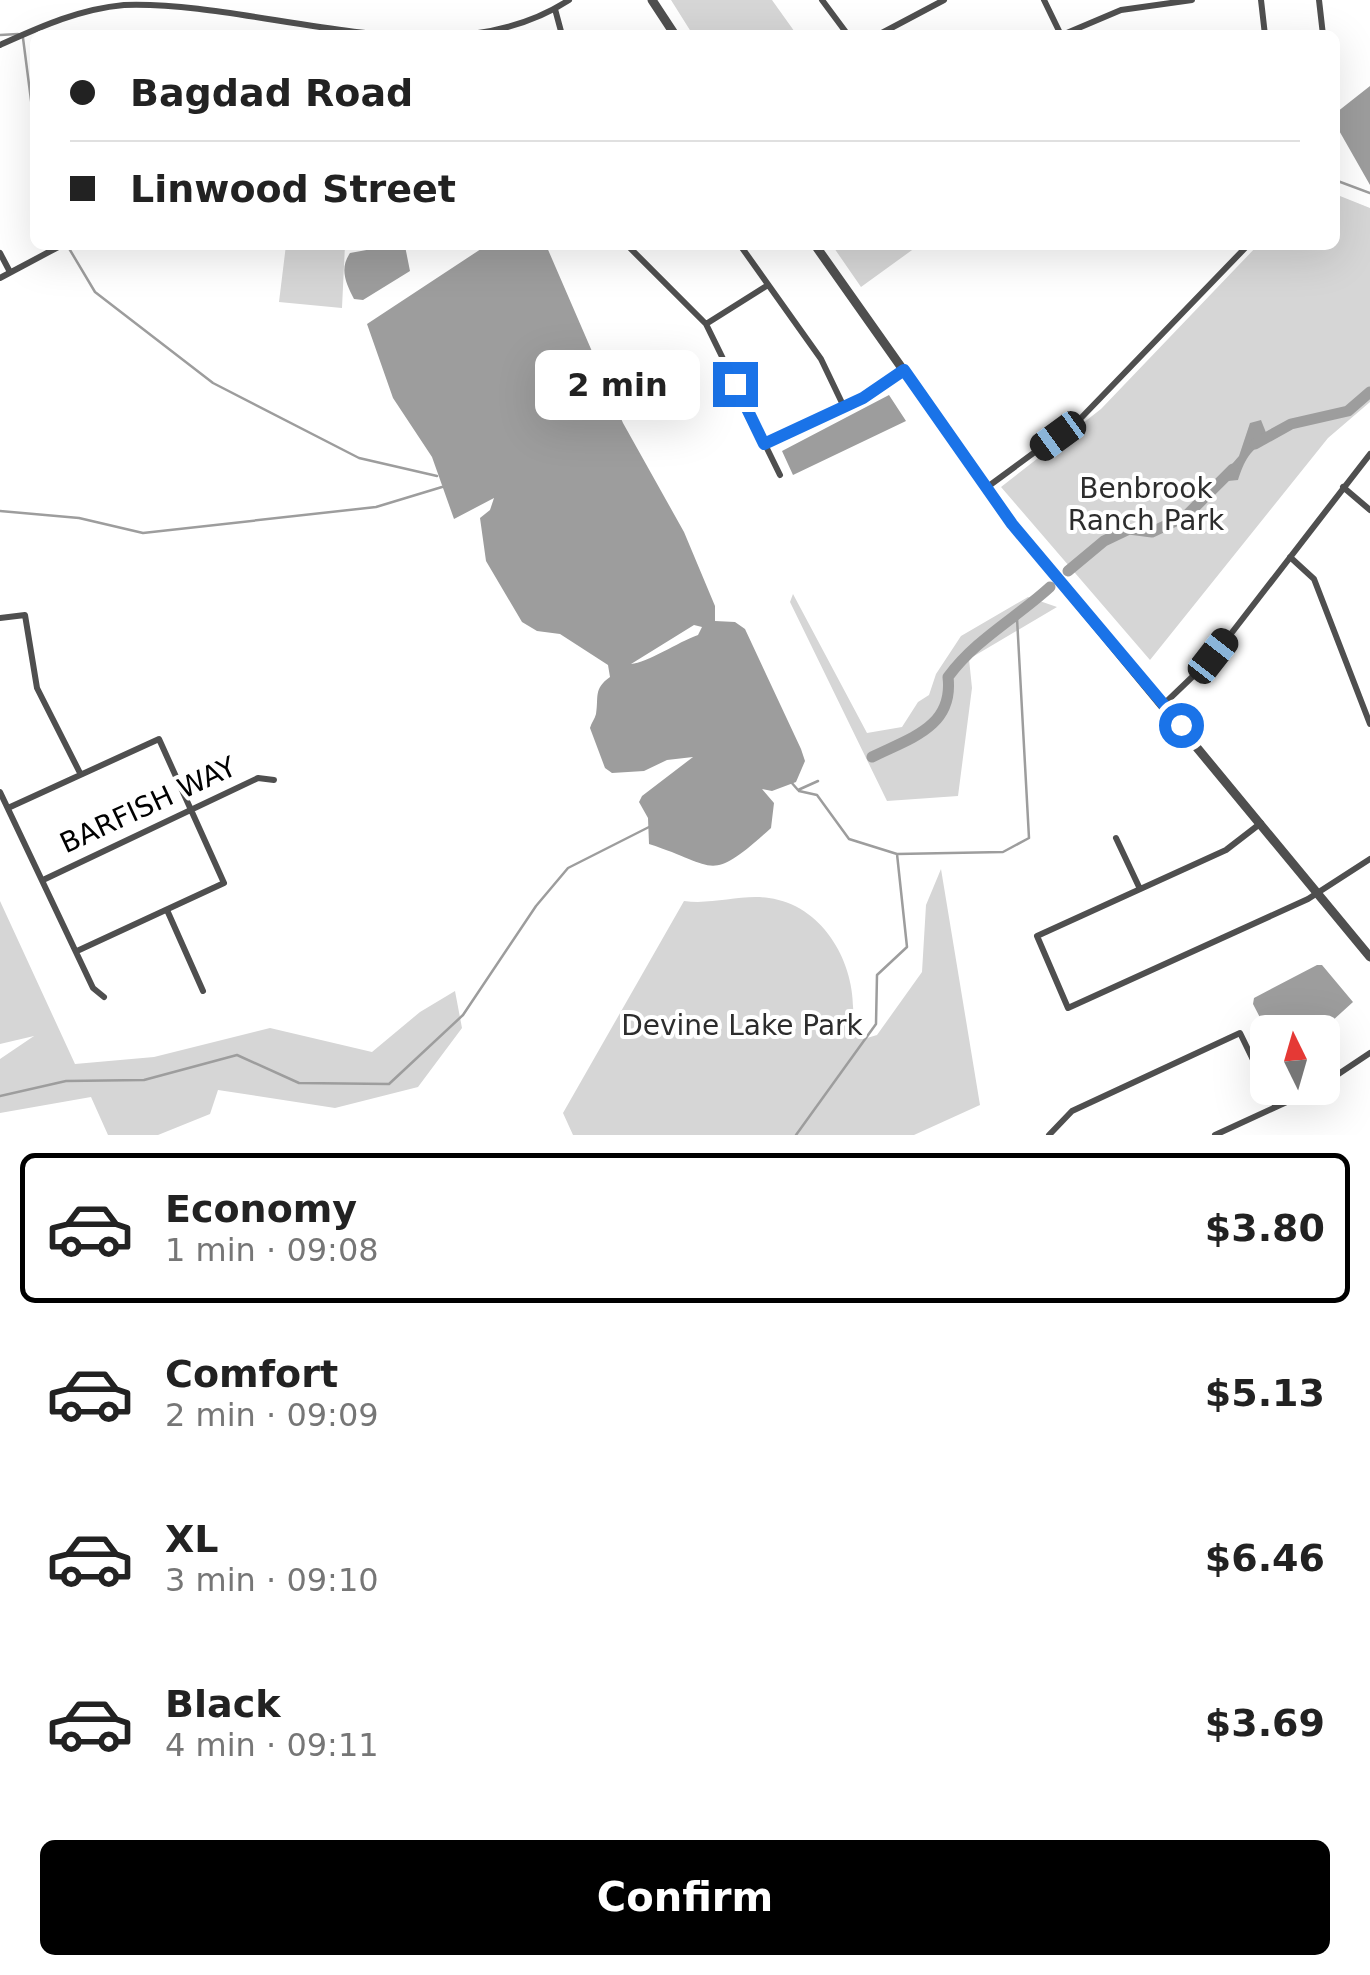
<!DOCTYPE html>
<meta charset="utf-8">
<style>
:root{--surface:#fff;--page:#f6f6f6;--text:#222;--muted:#767676;--line:#e0e0e0;--accent:#000}
body{margin:0;font-family:"DejaVu Sans",sans-serif;background:var(--page);color:var(--text);height:100vh;display:flex;flex-direction:column;font-size:38px;white-space:nowrap}
*{box-sizing:border-box;margin:0}
p{font-size:32px;color:var(--muted)}
.icon{flex:none;width:55px;height:55px;fill:none;stroke:currentColor;stroke-width:2;stroke-linecap:round;stroke-linejoin:round}
.map{position:relative;height:1135px;overflow:hidden}
.panel{display:flex;flex-direction:column;background:var(--surface);flex:1}
.panel>*{flex:none}
.guide{position:absolute;left:30px;top:30px;width:1310px;height:220px;border-radius:15px;box-shadow:0 10px 40px #0002;display:grid;align-content:center;height:220px;padding:0 40px;background:var(--surface)}
.needle{width:65px;rotate:355deg}
.controls{position:absolute;left:1250px;top:1015px;display:grid;gap:20px}
.controls a{display:grid;place-items:center;width:90px;height:90px;border-radius:15px;background:var(--surface);box-shadow:0 10px 40px #0002;font-size:50px}
.end{position:absolute;width:45px;height:45px;margin:-22px;border:12px solid #1a73e8;background:#fff;box-shadow:0 0 0 5px #fff}
.from{border-radius:50%}
.bubble{position:absolute;height:70px;border-radius:15px;background:var(--surface);box-shadow:0 10px 40px #0002;font-size:32px;font-weight:700;line-height:70px;text-align:center}
.car{position:absolute;width:30px;height:60px;margin:-30px -15px;border-radius:12px;box-shadow:0 0 8px 2px #0007;background:linear-gradient(#222 24%,#8ab4d8 0 40%,#222 0 76%,#8ab4d8 0 86%,#222 0)}
.guide b{display:flex;align-items:center;gap:35px;height:95px;font-size:38px}
.guide b+b{border-top:2px solid var(--line)}
.guide i{width:25px;height:25px;background:var(--text)}
ul{padding:18px 0 0;list-style:none}
li{display:flex;align-items:center;gap:30px;height:150px;margin:0 20px 15px;padding:0 20px;border:5px solid transparent;border-radius:15px}
li div{flex:1}
li b{display:block;font-size:38px}
li em{font-style:normal;font-weight:700}
li.on{border-color:var(--accent)}
li>.icon{width:90px;height:90px;stroke-width:1.5}
.cta{display:flex;gap:20px;margin-top:auto;padding:20px 40px}
.cta a{flex:1;height:115px;border-radius:15px;background:var(--accent);color:#fff;font-size:40px;font-weight:700;line-height:115px;text-align:center}
.map>svg:first-child{display:block}
.green{fill:#d6d6d6}
.water{fill:#9d9d9d;fill-rule:evenodd}
.lines{fill:none;stroke-linecap:round;stroke-linejoin:round}
.stream{stroke:#9d9d9d;stroke-width:2.5}
.river{stroke:#9d9d9d;stroke-width:11}
.minor{stroke:#4f4f4f;stroke-width:6}
.tertiary{stroke:#4f4f4f;stroke-width:9}
.route{stroke:#1a73e8;stroke-width:12}
.labels{text-anchor:middle;dominant-baseline:central;stroke-width:8;stroke-linejoin:round;paint-order:stroke}
.park-label{font-size:28px;fill:#2d2d2d;stroke:#fff}
.street-label{font-size:28px;fill:#000;stroke:#fff}
</style>
<div class="map">
<svg width="1370" height="1135" viewBox="0 0 1370 1135">
<rect width="100%" height="100%" fill="#fff"/>
<path class="green" d="M671,0h101l25,35h-104z
M1335,194l35,14v194l-42,36 -178,222 -149,-173 100,-78 157,-164h77z
M286,245h59l-3,63 -63,-6z
M832,245h87l-58,42z
M793,594l74,139 35,-6 16,-25 11,-7 7,-21 25,-38 67,-39 29,10 -88,52 3,29 -14,108 -71,5 -97,-199z
M941,869l39,236 -66,30h-341l-10,-22 121,-212c29,4 57,-7 85,-3 58,8 91,73 83,127l15,13 10,-3 45,-63 4,-67z
M0,901l75,163 79,-7 116,-29 102,24 48,-40 35,-21 7,37 -44,59 -83,21 -117,-18 -8,24 -52,21h-50l-17,-38 -91,16v-54l34,-23 -34,8z"/>
<path class="water" d="M1370,86v99l-33,-58v-15z
M394,245l11,1 5,25 -47,29 -9,-1c-8,-16 -15,-30 -4,-46z
M487,245h59l77,178 61,109 31,74v15l20,1 10,7 56,120 4,12 -9,21 -24,9 -10,-2 12,14 -3,25c-63,57 -53,38 -122,16l-1,-26 -9,-16 3,-6 51,-39 -26,3 -23,11 -32,2 -7,-5 -15,-40c1,-5 5,-9 6,-14 3,-17 -3,-25 14,-37l-2,-12 -48,-31 -23,-3 -15,-9 -36,-61 -6,-43 10,-8 4,-12 -40,21 -22,-62 -39,-59 -26,-74zM694,625l8,2 -4,8c-20,7 -51,28 -67,29z
M889,395l17,26 -113,54 -11,-24z
M1261,420l8,20c-19,8 -25,22 -31,40l-10,1 -2,-10 13,-15 11,-33z
M1317,965h5l31,37 -33,30 -52,1 -15,-29 1,-6z"/>
<g class="lines">
<path class="stream" d="M0,35l18,-1
M23,38l12,93
M1335,180l35,13
M67,245l28,47 118,91 146,75 78,18
M0,511l79,7 64,15 233,-26 66,-20
M791,782l7,8 20,-9
M799,791l18,4 32,44 48,15 106,-2 26,-14 -12,-220
M0,1096l66,-15 78,-1 93,-25 62,28 90,1 74,-69 73,-109 32,-38 81,-41
M796,1135l80,-111 1,-49 30,-28 -10,-93"/>
<path class="river" d="M1255,444l36,-20 57,-13 22,-19
M1068,571l36,-30 25,-12 23,3 34,-16 47,-47
M872,757c38,-19 82,-30 76,-80 28,-38 67,-58 102,-90"/>
<path class="minor" d="M822,0l26,35
M1044,0l17,35
M1261,0l4,35
M1319,0l4,35
M555,9l7,26
M878,35l66,-35
M1062,35l59,-25 71,-10
M0,45c40,-18 79,-36 124,-40 138,-5 320,77 445,-5
M627,245l79,79 74,151
M740,245l81,114 23,48
M0,253l10,19
M0,278l62,-33
M706,324l62,-39
M764,444l99,-46 41,-28
M1343,487l27,23
M986,488l95,-70 167,-173
M1290,557l24,22 56,145
M0,618l25,-3 12,73 43,85
M1164,704l49,-47 157,-203
M0,792l93,196 11,9
M8,808l151,-69 65,144 -147,68
M1261,823l-35,27 -189,86 31,72 240,-109 62,-40
M1116,838l24,51
M43,880l215,-102 16,2
M167,910l36,81
M1322,1085l48,-32
M1049,1135l23,-24 168,-78 36,74
M1215,1135l102,-47"/>
<path class="tertiary" d="M652,0l23,35
M815,245l197,279 358,433"/>
</g>
<g class="lines">
<path class="route" d="M735,384l29,60 99,-46 41,-28 108,154 169,201"/>
</g>
<g class="labels">
<g class="park-label">
<text x="1146" y="488">Benbrook<tspan x="1146" dy="32">Ranch Park</tspan></text>
<text x="742" y="1025">Devine Lake Park</text>
</g>
<g class="street-label">
<text transform="translate(148 805) rotate(-25)">BARFISH WAY</text>
</g>
</g>
</svg>
<div class="controls">
<a><svg class="needle" viewBox="-14 -14 28 28"><path d="M0-13l5 13h-10z" fill="#e53935"/><path d="M0 13l5-13h-10z" fill="#767676"/></svg></a>
</div>
<i class="end from" style="left:1181px;top:725px"></i>
<i class="end" style="left:735px;top:384px"></i>
<div class="bubble" style="left:535px;top:350px;width:165px">2 min</div>
<i class="car" style="left:1058px;top:436px;rotate:234deg"></i>
<i class="car" style="left:1213px;top:656px;rotate:38deg"></i>
<div class="guide">
<b><i class="from"></i>Bagdad Road</b>
<b><i></i>Linwood Street</b>
</div>
</div>
<section class="panel">
<ul>
<li class="on"><svg class="icon" aria-label="car" viewBox="0 0 24 24"><path d="M5 17H2v-5l4-1 3-4h7l3 4 3 1v5h-3M9 17h6M6 11h13"/><circle cx="7" cy="17" r="2"/><circle cx="17" cy="17" r="2"/></svg><div><b>Economy</b><p>1 min · 09:08</p></div><em>$3.80</em></li>
<li><svg class="icon" aria-label="car" viewBox="0 0 24 24"><path d="M5 17H2v-5l4-1 3-4h7l3 4 3 1v5h-3M9 17h6M6 11h13"/><circle cx="7" cy="17" r="2"/><circle cx="17" cy="17" r="2"/></svg><div><b>Comfort</b><p>2 min · 09:09</p></div><em>$5.13</em></li>
<li><svg class="icon" aria-label="car" viewBox="0 0 24 24"><path d="M5 17H2v-5l4-1 3-4h7l3 4 3 1v5h-3M9 17h6M6 11h13"/><circle cx="7" cy="17" r="2"/><circle cx="17" cy="17" r="2"/></svg><div><b>XL</b><p>3 min · 09:10</p></div><em>$6.46</em></li>
<li><svg class="icon" aria-label="car" viewBox="0 0 24 24"><path d="M5 17H2v-5l4-1 3-4h7l3 4 3 1v5h-3M9 17h6M6 11h13"/><circle cx="7" cy="17" r="2"/><circle cx="17" cy="17" r="2"/></svg><div><b>Black</b><p>4 min · 09:11</p></div><em>$3.69</em></li>
</ul>
<div class="cta"><a>Confirm</a></div>
</section>
